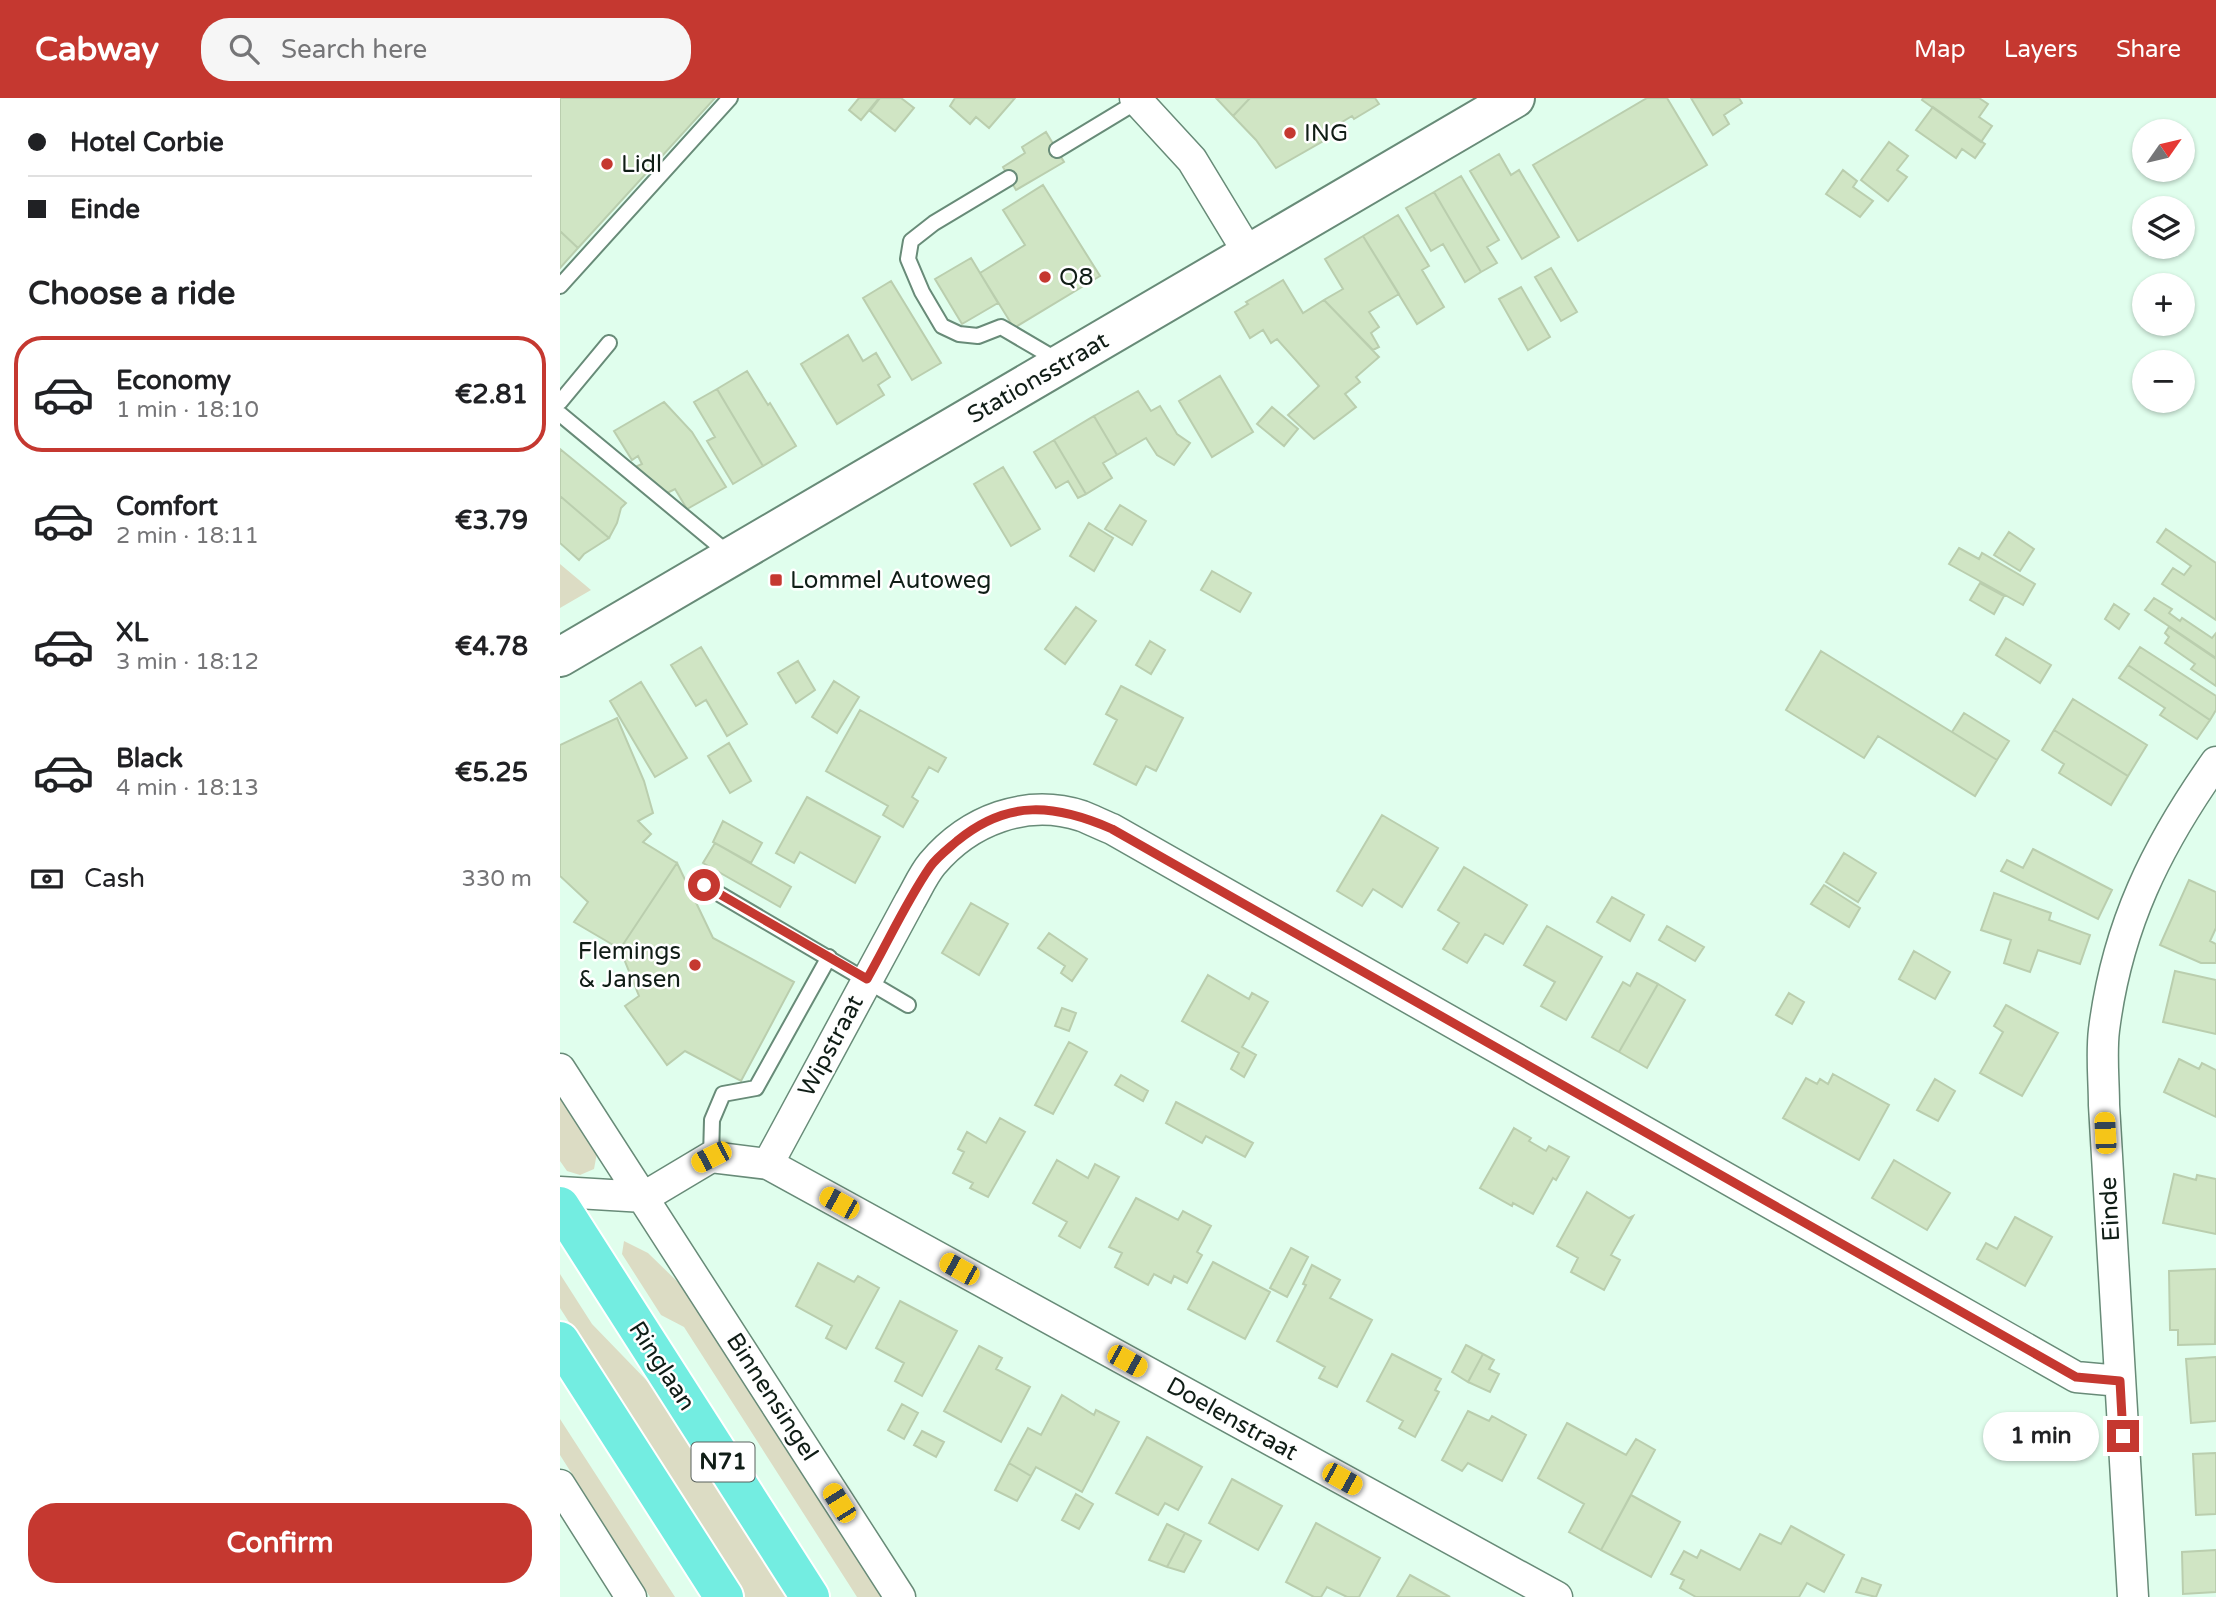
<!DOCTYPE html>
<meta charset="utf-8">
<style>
:root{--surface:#fff;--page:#f6f6f6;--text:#202124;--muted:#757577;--line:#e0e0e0;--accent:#c53830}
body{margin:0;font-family:"Varela Round",sans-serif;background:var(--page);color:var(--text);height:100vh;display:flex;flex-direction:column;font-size:26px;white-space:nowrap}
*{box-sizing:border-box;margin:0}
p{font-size:23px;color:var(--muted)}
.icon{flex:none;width:38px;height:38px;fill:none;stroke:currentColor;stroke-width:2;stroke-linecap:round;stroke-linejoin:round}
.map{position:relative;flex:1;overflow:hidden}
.side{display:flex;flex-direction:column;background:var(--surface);width:560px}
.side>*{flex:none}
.banner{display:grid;align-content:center;height:154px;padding:0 28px;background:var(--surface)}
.needle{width:46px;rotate:56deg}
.fabs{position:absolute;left:1572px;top:21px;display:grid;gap:14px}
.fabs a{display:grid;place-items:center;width:63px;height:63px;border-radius:50%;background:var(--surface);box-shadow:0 2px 5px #0004;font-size:35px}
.end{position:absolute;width:32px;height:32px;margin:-16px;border:9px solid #c53830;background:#fff;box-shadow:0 0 0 4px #fff}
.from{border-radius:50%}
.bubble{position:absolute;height:49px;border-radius:24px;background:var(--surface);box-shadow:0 2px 5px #0004;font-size:23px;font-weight:800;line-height:49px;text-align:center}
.car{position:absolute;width:21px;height:42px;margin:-21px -10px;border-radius:9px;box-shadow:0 0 5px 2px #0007;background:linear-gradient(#f5c518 24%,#345 0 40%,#f5c518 0 76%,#345 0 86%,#f5c518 0)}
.banner b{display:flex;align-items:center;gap:24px;height:66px;font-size:26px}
.banner b+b{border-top:2px solid var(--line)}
.banner i{width:18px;height:18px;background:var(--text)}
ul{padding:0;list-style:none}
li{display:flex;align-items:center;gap:21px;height:116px;margin:0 14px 10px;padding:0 14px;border:4px solid transparent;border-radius:28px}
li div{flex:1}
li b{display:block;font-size:26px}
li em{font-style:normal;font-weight:800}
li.active{border-color:var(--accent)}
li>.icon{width:63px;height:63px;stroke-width:1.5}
h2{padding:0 28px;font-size:32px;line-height:84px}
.pay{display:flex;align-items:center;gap:18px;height:77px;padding:0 28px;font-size:26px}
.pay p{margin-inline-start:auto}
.button{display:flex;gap:14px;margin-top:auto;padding:14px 28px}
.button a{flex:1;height:80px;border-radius:28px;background:var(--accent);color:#fff;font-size:28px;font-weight:800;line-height:80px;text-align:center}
header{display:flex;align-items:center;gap:42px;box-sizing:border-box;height:98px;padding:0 35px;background:var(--accent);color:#fff}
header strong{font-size:33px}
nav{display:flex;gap:38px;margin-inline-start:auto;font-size:24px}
.search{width:490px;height:63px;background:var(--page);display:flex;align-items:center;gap:18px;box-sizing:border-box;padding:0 24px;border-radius:28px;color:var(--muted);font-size:26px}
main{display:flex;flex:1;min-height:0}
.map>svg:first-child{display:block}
.green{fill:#dcdcc4}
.building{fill:#d0e5c4;stroke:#baceae;stroke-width:2}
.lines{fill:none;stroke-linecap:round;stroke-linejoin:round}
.lane-casing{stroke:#688b78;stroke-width:18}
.street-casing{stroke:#688b78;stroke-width:33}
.secondary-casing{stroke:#688b78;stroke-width:42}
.highway-casing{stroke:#fff;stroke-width:42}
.lane{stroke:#fff;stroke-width:14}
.street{stroke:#fff;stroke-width:30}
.secondary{stroke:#fff;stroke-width:38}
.highway{stroke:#73ede1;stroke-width:38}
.route{stroke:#c53830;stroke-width:9}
.poi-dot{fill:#c53830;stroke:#fff;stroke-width:2.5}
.labels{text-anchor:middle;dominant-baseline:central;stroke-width:5;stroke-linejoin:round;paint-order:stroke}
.shield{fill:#fff;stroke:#58615c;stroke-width:2}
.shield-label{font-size:23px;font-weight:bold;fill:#101d16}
.poi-label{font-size:24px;fill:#101d16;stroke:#fff;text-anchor:start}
.street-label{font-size:24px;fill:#101d16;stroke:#fff}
</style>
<header>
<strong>Cabway</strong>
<div class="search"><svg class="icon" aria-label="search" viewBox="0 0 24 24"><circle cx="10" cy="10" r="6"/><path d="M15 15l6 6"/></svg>Search here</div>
<nav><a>Map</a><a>Layers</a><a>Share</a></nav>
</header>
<main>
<section class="side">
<div class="banner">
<b><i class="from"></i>Hotel Corbie</b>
<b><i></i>Einde</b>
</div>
<h2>Choose a ride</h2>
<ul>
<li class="active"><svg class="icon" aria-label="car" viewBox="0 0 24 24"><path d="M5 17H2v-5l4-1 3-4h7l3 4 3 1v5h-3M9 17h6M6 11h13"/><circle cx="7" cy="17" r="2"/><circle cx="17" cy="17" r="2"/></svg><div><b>Economy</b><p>1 min · 18:10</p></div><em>€2.81</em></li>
<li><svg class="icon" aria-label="car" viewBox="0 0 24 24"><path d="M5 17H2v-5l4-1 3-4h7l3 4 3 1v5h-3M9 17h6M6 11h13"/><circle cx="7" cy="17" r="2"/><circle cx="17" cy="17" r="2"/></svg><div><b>Comfort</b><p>2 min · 18:11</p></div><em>€3.79</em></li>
<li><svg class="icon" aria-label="car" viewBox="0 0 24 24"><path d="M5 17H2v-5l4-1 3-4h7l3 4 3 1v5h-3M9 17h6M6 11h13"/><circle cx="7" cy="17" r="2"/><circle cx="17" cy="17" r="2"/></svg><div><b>XL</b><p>3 min · 18:12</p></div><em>€4.78</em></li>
<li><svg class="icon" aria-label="car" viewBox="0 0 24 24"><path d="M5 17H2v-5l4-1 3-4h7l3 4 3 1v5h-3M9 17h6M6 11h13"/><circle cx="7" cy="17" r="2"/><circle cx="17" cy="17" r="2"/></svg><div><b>Black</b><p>4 min · 18:13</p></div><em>€5.25</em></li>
</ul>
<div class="pay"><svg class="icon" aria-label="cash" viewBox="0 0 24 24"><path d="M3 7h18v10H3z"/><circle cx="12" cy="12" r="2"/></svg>Cash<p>330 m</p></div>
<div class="button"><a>Confirm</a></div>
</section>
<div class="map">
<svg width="1656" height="1499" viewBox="0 0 1656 1499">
<rect width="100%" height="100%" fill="#e0feed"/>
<path class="green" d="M0,466l31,26 -31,18z
M0,998l37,57 -3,16 -14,6 -13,-4 -7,-10z
M64,1143l24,12 35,34 201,310h-27l-173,-270 -23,-12 -39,-61z
M0,1176l32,50 60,62 135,211h-42l-185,-289z
M0,1321l115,178h-25l-90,-142z"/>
<path class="building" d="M0,0h155l-137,150 -18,-17z
M299,0h20l-18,22 -12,-10z
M320,0h21l13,10 -19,23 -25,-20z
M395,0h60l-26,30 -13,-11 -6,7 -20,-18z
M656,0h34l-17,18z
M690,0h125l4,6 -25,15 -2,-3 -23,14 3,6 -56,32 -20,-28 -23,-24z
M1087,0h20l40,67 -129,76 -45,-76z
M1131,0h48l3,5 -18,12 5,9 -16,11z
M1363,0h56l9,6 -9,13 13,9 -11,16 -59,-42z
M1373,9l52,37 -10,14 -13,-9 -6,9 -40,-28z
M486,34l18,30 -48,28 -13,-23 22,-14 -3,-6z
M1329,44l19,14 -11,14 10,7 -19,24 -27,-21z
M939,56l12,21 8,-5 40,67 -37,22 -52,-88z
M1283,72l14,11 -4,6 20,14 -13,16 -34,-23z
M901,78l38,64 -12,7 10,16 -16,9 -47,-80z
M483,87l57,91 -86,52 -34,-55 45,-28 -22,-35z
M874,94l47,80 -16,10 -22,-38 -12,7 -25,-43z
M838,117l31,51 -7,4 22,37 -27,17 -54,-88z
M0,133l18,17 -18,20z
M803,138l36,58 -30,18 10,15 -8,6 8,14 -6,3 -49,-50 19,-11 -18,-30z
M411,160l27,45 -36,21 -27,-45z
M991,170l26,44 -16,9 -26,-44z
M723,182l20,33 21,-13 55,57 -23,20 4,5 -15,12 11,13 -42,32 -26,-24 31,-29 -42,-47 -6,4 -8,-13 -13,8 -15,-26 13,-8 -2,-2z
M331,183l50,82 -29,17 -49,-82z
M961,189l29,50 -22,13 -29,-51z
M288,237l15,26 13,-8 14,24 -12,8 6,10 -47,29 -36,-60z
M187,273l21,34 2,-2 26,43 -33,20 -46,-77z
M660,278l33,56 -41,25 -33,-56z
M157,291l46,77 -30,18 -26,-43 8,-4 -21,-35z
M578,293l13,20 9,-5 17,28 13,9 -16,22 -17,-10 -11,-17 -29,17 -23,-39z
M104,304l28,30 34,55 -39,22 -12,-20 -8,4 -32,-26 7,-3 -4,-8 -6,4 -18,-29z
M712,309l26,22 -14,17 -27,-22z
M534,318l23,39 -14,8 9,15 -26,16 -32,-54z
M494,342l32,54 -8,4 -10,-17 -12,7 -22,-36z
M0,351l66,54 -5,5 -4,15 -8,15 -49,-42z
M443,369l37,62 -29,17 -37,-62z
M0,398l49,42 -25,16 -5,6 -19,-17z
M560,407l26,16 -14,24 -27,-16z
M529,425l24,15 -19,33 -24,-15z
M1606,431l50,34v57l-54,-36 11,-16 11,7 7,-9 -34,-24z
M1449,434l25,17 -14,22 -26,-16z
M1399,450l20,11 3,-6 53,31 -12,21 -74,-41z
M652,473l39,22 -11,19 -39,-22z
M1420,485l24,13 -10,18 -24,-14z
M1594,500l18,11 -3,4 11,8 2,-3 30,20 4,-5v25l-71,-48z
M1554,506l15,10 -10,15 -14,-10z
M516,509l20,14 -31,43 -20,-15z
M1609,529l47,32v27l-25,-17 4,-5 -30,-21 4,-6 -4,-4z
M1446,540l45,27 -11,18 -44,-28z
M590,543l15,9 -14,24 -15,-9z
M141,549l46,77 -20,12 -21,-36 -10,6 -25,-41z
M1580,549l76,49v14l-6,10 -82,-55z
M1261,553l176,109 -22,36 -97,-60 -14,22 -78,-48z
M238,563l17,29 -19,13 -18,-30z
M1568,567l82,55 -13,19 -37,-24 5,-7 -46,-30z
M274,583l25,16 -22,36 -25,-16z
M81,584l46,76 -32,19 -45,-76z
M561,588l62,32 -27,53 -10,-5 -10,19 -42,-21 23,-44 -11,-6z
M1513,601l74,46 -19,31 -74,-46z
M300,612l86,48 -8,14 -9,-5 -17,30 6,4 -15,26 -20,-12 5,-9 -62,-35z
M1404,615l45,28 -12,19 -45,-28z
M57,620l27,63 9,32 -15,8 13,13 -8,8 34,21 -57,86 -46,-27 14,-20 -28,-26v-131z
M1494,632l74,46 -17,29 -52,-32 5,-9 -22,-14z
M169,645l22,38 -21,12 -22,-37z
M247,699l73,40 -25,46 -55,-31 -6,11 -18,-10z
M822,717l56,33 -36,59 -29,-18 -11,17 -25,-15z
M163,723l39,22 -11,20 -38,-21z
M155,745l76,44 -11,20 -77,-44z
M1473,751l79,41 -14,29 -97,-48 6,-11 16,8z
M1284,755l32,20 -18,29 -32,-20z
M117,765l36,75 81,44 -53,99 -56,-30 -18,14 -42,-59 14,-10 -19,-47z
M904,769l63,38 -24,39 -18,-10 -18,29 -24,-14 16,-26 -21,-13z
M1629,782l27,12v36l-6,13 6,3v19h-15l-41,-18z
M1264,787l36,23 -11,19 -38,-23z
M1434,795l57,20 -2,7 41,15 -10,29 -42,-14 -8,22 -26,-9 7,-23 -30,-10z
M1052,799l32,18 -14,26 -33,-19z
M411,805l37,21 -29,51 -37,-22z
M987,828l55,31 -36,63 -25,-14 14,-24 -31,-17z
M1107,828l37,21 -9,14 -36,-21z
M489,835l38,26 -15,22 -11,-8 4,-7 -27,-18z
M1354,853l36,21 -15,27 -36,-20z
M1615,873l41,9v54l-53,-12z
M1077,875l21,11 -39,68 -27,-15 31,-55 7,4z
M648,877l41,24 3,-6 16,9 -26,45 14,8 -12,22 -13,-8 8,-16 -57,-32z
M1098,886l27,16 -38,68 -28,-16z
M1229,895l15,9 -12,22 -16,-9z
M1446,907l52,28 -36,63 -42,-23 23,-41 -9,-6z
M502,910l14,5 -7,18 -14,-5z
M509,944l18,10 -34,62 -18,-9z
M1619,961l20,10 3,-6 14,7v47l-52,-25z
M1273,976l56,31 -30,55 -76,-42 23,-40 11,6 3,-5 8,5z
M561,977l27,16 -5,10 -28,-16z
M1375,981l20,12 -17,30 -21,-11z
M616,1004l77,41 -8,14 -39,-21 -4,7 -36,-20z
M440,1020l25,14 -37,65 -18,-9 3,-5 -20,-10 11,-21 -6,-3 9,-17 19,11z
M954,1030l17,10 -2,3 17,10 3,-5 20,11 -13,23 -3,-2 -20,36 -20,-11 -1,3 -32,-18z
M497,1062l31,18 7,-14 24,13 -39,71 -21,-12 8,-14 -34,-19z
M1334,1062l56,33 -23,37 -55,-32z
M1614,1076l22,6 1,-5 19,4v55l-53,-11z
M1027,1094l42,26 4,-2 -22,39 9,5 -16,30 -33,-18 7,-14 -21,-12z
M576,1100l42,22 5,-9 28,15 -14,26 5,3 -15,28 -13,-7 -3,7 -17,-9 -6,11 -33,-18 7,-14 -13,-6z
M1455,1119l37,20 -27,49 -48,-27 9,-16 11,6z
M731,1150l17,9 -21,40 -17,-9z
M653,1164l57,30 -25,47 -57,-30z
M258,1165l36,19 4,-6 21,12 -33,61 -20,-11 6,-12 -36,-20z
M752,1167l28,15 -10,18 42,22 -35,67 -18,-9 6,-11 -48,-26 29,-56 -3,-1z
M1656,1171l-1,75 -37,1v-15h-8l-1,-59z
M340,1203l57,30 -35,65 -27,-15 9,-18 -28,-15z
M906,1247l17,9 -15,28 -16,-10z
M419,1248l23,12 -6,11 34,18 -29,55 -57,-31z
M832,1256l49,25 -6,11 4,2 -24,45 -16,-9 4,-7 -36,-20z
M923,1256l11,6 -5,9 10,5 -9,18 -22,-10z
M1656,1259v64l-25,2 -5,-64z
M502,1297l32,20 2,-5 23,12 -37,70 -46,-25 -5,9 -22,-13 19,-35 13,7z
M342,1306l16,9 -14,26 -16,-9z
M908,1313l21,10 3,-5 34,19 -24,46 -34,-18 -6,8 -20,-11z
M1007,1325l59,32 10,-16 19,11 -54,100 -32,-18 15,-28 -46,-26z
M362,1333l22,11 -8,15 -22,-12z
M587,1339l55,30 -24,43 -13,-7 -7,12 -42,-22z
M1656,1355v61l-20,1 -3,-61z
M449,1365l22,13 -14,25 -22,-11z
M672,1381l50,27 -24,44 -49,-27z
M516,1396l17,10 -14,25 -17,-9z
M1071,1397l49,27 -29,55 -50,-27z
M756,1425l64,35 -21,39h-12l-20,-10 -6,10h-7l-28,-15z
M607,1426l18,9 -18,34 -18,-7z
M1231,1428l53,29 -20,37 -17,-9 -8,14h-103l-16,-9 4,-8 -13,-6 13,-23 13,7 4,-8 39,20 20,-36 21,10z
M625,1435l16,8 -17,31 -17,-5z
M1656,1452v42l-33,2 -1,-42z
M850,1477l40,22h-53z
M1302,1480l19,7 -5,12 -20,-5z"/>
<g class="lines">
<g class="lane-casing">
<path id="lane" d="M497,52l81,-49
M449,80l-75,45 -23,18 -3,18 14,33 20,34 17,8 19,2 23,-9 58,34
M0,188l170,-188
M0,304l49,-59
M0,316l169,140
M144,787l204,120
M151,1059l1,-37 11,-26 33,-6 73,-131"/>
</g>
<g class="street-casing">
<path id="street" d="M575,0l57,62 57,94
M0,971l340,528
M208,1066l142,-263c7,-12 13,-26 22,-37 37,-44 94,-66 150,-48 10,4 20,9 30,13l964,548 44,4
M0,1094l84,5
M84,1099l67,-40 57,7 789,433
M0,1387l71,112
M1573,1499l-29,-492c0,-24 -3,-51 0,-75 13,-104 52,-183 112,-268"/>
</g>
<g class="secondary-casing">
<path id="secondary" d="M0,559l955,-559"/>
</g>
<g class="highway-casing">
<path id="highway" d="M0,1108l250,391
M0,1243l164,256"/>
</g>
<use href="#lane" class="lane"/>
<use href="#street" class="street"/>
<use href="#secondary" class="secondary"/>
<use href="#highway" class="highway"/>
</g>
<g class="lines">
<path class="route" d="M144,787l163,94c21,-37 39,-77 63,-112 7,-10 18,-18 27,-26 51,-42 98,-37 155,-12l964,548 44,4 3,55"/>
</g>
<g class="poi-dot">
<circle cx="730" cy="35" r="7"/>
<circle cx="47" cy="66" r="7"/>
<circle cx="485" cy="179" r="7"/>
<rect x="209" y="475" width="14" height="14" rx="3.5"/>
<circle cx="135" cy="867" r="7"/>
</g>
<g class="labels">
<rect class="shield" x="131.5" y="1344.5" width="63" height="39" rx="5"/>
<g class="shield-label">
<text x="163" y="1364">N71</text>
</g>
<g class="poi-label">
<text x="744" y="35">ING</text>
<text x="61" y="66">Lidl</text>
<text x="499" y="179">Q8</text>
<text x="230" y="482">Lommel Autoweg</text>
<text x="121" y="853" text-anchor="end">Flemings<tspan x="121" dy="28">&amp; Jansen</tspan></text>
</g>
<g class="street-label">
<text transform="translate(478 280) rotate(-30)">Stationsstraat</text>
<text transform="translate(271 948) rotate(-62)">Wipstraat</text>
<text transform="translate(1550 1111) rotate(-93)">Einde</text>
<text transform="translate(102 1268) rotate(57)">Ringlaan</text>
<text transform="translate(212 1299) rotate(57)">Binnensingel</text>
<text transform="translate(672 1321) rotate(29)">Doelenstraat</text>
</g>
</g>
</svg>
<div class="fabs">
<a><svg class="needle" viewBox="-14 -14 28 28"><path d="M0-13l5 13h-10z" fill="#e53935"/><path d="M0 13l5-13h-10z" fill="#757577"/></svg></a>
<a><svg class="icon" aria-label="layers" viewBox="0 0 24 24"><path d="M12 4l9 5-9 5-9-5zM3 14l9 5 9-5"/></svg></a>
<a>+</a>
<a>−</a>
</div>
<i class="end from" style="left:144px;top:787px"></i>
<i class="end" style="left:1563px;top:1338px"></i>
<div class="bubble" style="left:1423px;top:1314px;width:116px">1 min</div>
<i class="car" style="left:1545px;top:1035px;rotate:357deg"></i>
<i class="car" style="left:151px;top:1059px;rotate:243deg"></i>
<i class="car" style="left:279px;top:1105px;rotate:299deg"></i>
<i class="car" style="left:399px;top:1171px;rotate:299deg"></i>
<i class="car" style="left:567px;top:1263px;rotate:119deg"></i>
<i class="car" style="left:782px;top:1381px;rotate:119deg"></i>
<i class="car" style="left:279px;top:1405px;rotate:328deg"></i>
</div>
</main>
